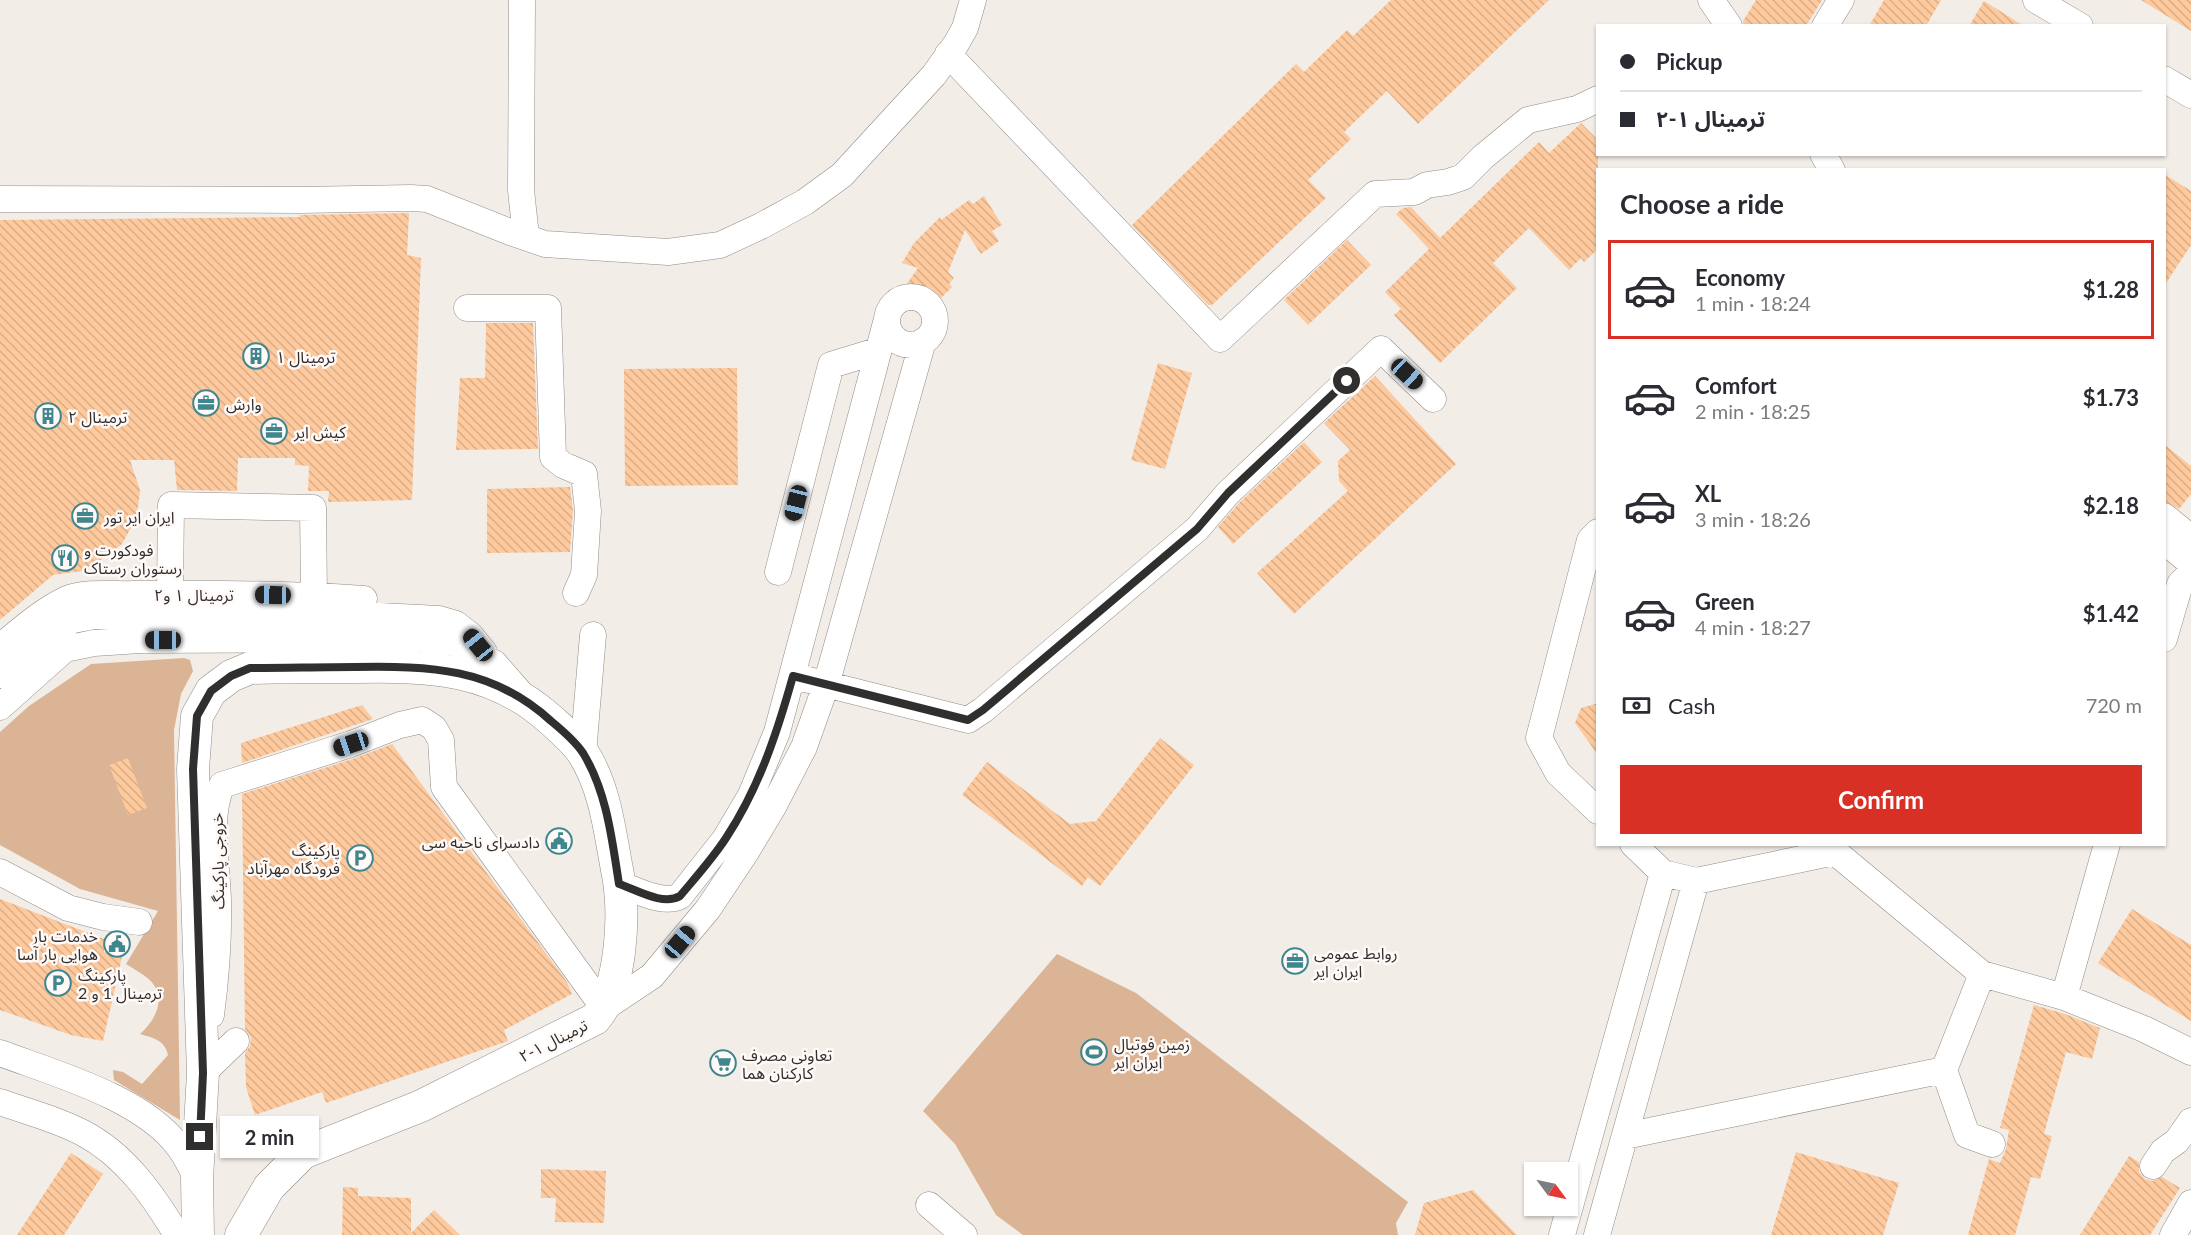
<!DOCTYPE html>
<meta charset="utf-8">
<style>
:root{--surface:#fff;--page:#f7f7f7;--text:#2b2b33;--muted:#7c7c81;--line:#e1e1e2;--accent:#d93025}
body{margin:0;font-family:Lato,"Noto Sans Arabic",sans-serif;background:var(--page);color:var(--text);height:100vh;display:flex;flex-direction:column;font-size:22px;white-space:nowrap}
*{box-sizing:border-box;margin:0}
p{font-size:20px;color:var(--muted)}
.icon{flex:none;width:33px;height:33px;fill:none;stroke:currentColor;stroke-width:2;stroke-linecap:round;stroke-linejoin:round}
.map{position:relative;flex:1;overflow:hidden}
.drawer{position:absolute;left:1596px;top:168px;width:570px;height:678px;display:flex;flex-direction:column;background:var(--surface);border-radius:0px;box-shadow:0 2px 4px #0004}
.drawer>*{flex:none}
.banner{position:absolute;left:1596px;top:24px;width:570px;height:132px;border-radius:0px;box-shadow:0 2px 4px #0004;display:grid;align-content:center;height:132px;padding:0 24px;background:var(--surface)}
.needle{width:39px;rotate:123deg}
.fabs{position:absolute;left:1524px;top:1162px;display:grid;gap:12px}
.fabs a{display:grid;place-items:center;width:54px;height:54px;border-radius:0px;background:var(--surface);box-shadow:0 2px 4px #0004;font-size:30px}
.end{position:absolute;width:27px;height:27px;margin:-14px;border:8px solid #312f2e;background:#fff;box-shadow:0 0 0 3px #fff}
.from{border-radius:50%}
.bubble{position:absolute;height:42px;border-radius:0px;background:var(--surface);box-shadow:0 2px 4px #0004;font-size:20px;font-weight:700;line-height:42px;text-align:center}
.car{position:absolute;width:18px;height:36px;margin:-18px -9px;border-radius:8px;box-shadow:0 0 4px 2px #0007;background:linear-gradient(#222 24%,#8ab4d8 0 40%,#222 0 76%,#8ab4d8 0 86%,#222 0)}
.banner b{display:flex;align-items:center;gap:21px;height:57px;font-size:22px}
.banner b+b{border-top:2px solid var(--line)}
.banner i{width:15px;height:15px;background:var(--text)}
ul{padding:0;list-style:none}
li{display:flex;align-items:center;gap:18px;height:99px;margin:0 12px 9px;padding:0 12px;border:3px solid transparent;border-radius:0px}
li div{flex:1}
li b{display:block;font-size:22px}
li em{font-style:normal;font-weight:700}
li.on{border-color:var(--accent)}
li>.icon{width:54px;height:54px;stroke-width:1.5}
h2{padding:0 24px;font-size:27px;line-height:72px}
.pay{display:flex;align-items:center;gap:15px;height:66px;padding:0 24px;font-size:22px}
.pay p{margin-inline-start:auto}
.primary-button{display:flex;gap:12px;margin-top:auto;padding:12px 24px}
.primary-button a{flex:1;height:69px;border-radius:0px;background:var(--accent);color:#fff;font-size:24px;font-weight:700;line-height:69px;text-align:center}
.map>svg:first-child{display:block}
.green{fill:#dab495}
.building{fill:url(#building-back-hatch)}
.lines{fill:none;stroke-linecap:round;stroke-linejoin:round}
.minor-casing{stroke:#918c88;stroke-width:27}
.major-casing{stroke:#918c88;stroke-width:33}
.minor{stroke:#fff;stroke-width:26}
.major{stroke:#fff;stroke-width:32}
.route{stroke:#312f2e;stroke-width:8}
.labels{text-anchor:middle;dominant-baseline:central;stroke-width:5;stroke-linejoin:round;paint-order:stroke}
.poi-label{font-size:16px;fill:#312f2e;stroke:#fffaf7;text-anchor:start}
.street-label{font-size:16px;fill:#312f2e;stroke:#fffaf7}
</style>
<div class="map">
<svg width="2191" height="1235" viewBox="0 0 2191 1235">
<defs>
<pattern id="building-back-hatch" width="6" height="6" patternUnits="userSpaceOnUse" patternTransform="scale(1.5)"><rect width="6" height="6" fill="#fdc99d"/><path d="M-1 5l2 2M0 0l6 6M5-1l2 2" fill="none" stroke="#d9ad88"/></pattern>
</defs>
<rect width="100%" height="100%" fill="#f3ede8"/>
<path class="green" d="M184,658l6,2 3,11 -12,23 -7,36 6,390 -66,-40 -1,-10 10,2 19,12 26,-29c-3,-15 -15,-17 -28,-21 17,-15 29,-40 6,-57 -6,-5 -14,-9 -20,-13l32,-53 -78,-22 -80,-44v-113l29,-26 62,-42z
M1057,954l79,39 272,209 -12,21 2,12h-375l-27,-20 -41,-71 -32,-33z"/>
<path class="building" d="M1391,0h158l-131,124 -31,-33 -43,41 7,7 -43,41 18,18 -114,107h-4l-76,-80 164,-161 8,8 43,-42 6,6z
M1756,0h66l-16,26h-62l-1,-5z
M1884,0h57l-15,26h-57z
M2141,0h50v31z
M1984,1l40,25h-55z
M1581,123l17,17v109l-14,13 -3,-4 -12,12 -40,-42 -36,35 24,25 -77,75 -46,-48 7,-6 -16,-17 44,-43 -33,-35 7,-6 8,-1 29,31 99,-96 10,11z
M2164,174l27,17v54l-27,41z
M984,196l18,29 -10,6 7,10 -18,13 -16,-24 -17,42 6,6 -5,6 3,3 -11,11 -10,-10 -5,6 -25,-2 17,-24 -16,-5 12,-20 26,-26 1,3 28,-20 4,4z
M409,213l-2,42 14,3 -9,242 -84,2 1,-11h-21l1,-25 -14,-1v-7h-57l-1,33 -60,-1 -3,-30h-44l10,30 -3,27 -15,27 -18,14 -22,13 -29,4 -53,45v-400l300,-3v-2z
M1347,240l24,25 -63,60 -24,-25z
M486,323h47l5,126 -82,1 4,-72h25z
M1158,363l34,10 -27,96 -34,-9z
M737,368l1,117 -113,1 -1,-117z
M1375,376l81,88 -162,150 -37,-41 91,-82 -9,-10 -1,-20 12,-11 -26,-27z
M1304,442l18,20 -89,82 -15,-17 21,-24z
M2164,444l27,22v28l-12,15 -15,-8z
M570,487l3,24 -3,41 -83,1v-64z
M1598,703v52l-23,-32 6,-15z
M362,705l11,14 -131,44 -1,-20z
M1160,738l34,27 -94,121 -12,-9 -6,9 -120,-91 25,-33 83,62 26,-3z
M392,744l175,238 5,12 -68,36 4,11 -182,62 -4,-11 -67,23 -9,-28 -1,-34 5,-7 1,-8 -6,-9 -3,-235 114,-36z
M128,758l19,50 -19,7 -19,-50z
M0,899l104,40v13l18,5 -19,84 -32,-6 -71,-25z
M2132,909l59,36v76l-93,-58z
M2034,1005l31,9 35,14 -8,31 -26,-7 -22,82 8,2 -12,43 -9,-2 -16,58h-47l21,-76 11,4 6,-14 3,-19 -9,-2z
M1796,1152l103,31 -16,52h-112z
M71,1153l32,21 -39,61h-47z
M2129,1156l10,6v10l6,7 8,2 9,-4 18,11 -30,47h-70z
M541,1169l65,2 -2,52 -49,-1 1,-24h-15z
M343,1187l15,1v8l53,2v35l23,-23 26,25h-118z
M1473,1190l44,45h-102l9,-32z"/>
<g class="lines">
<g class="minor-casing">
<path id="minor" d="M522,0l-1,190 5,47
M1711,0l18,26
M2036,0l44,26
M1825,26l16,-26
M948,54l272,285 155,-145 39,-2 13,-7 21,-3 15,-5 20,-20 45,-37 49,-11 21,-10
M2164,79l27,16
M1823,154l9,16
M0,199l300,1 111,-2 16,1 83,33 35,12 123,8 52,-7 41,-19 44,-24 37,-27 92,-100 22,-31 9,-16 8,-28
M887 321a24 24 0 1 1 48 0a24 24 0 1 1-48 0Z
M467,308h81l5,149 10,8 21,9 4,37 -4,64 -8,18
M2164,516l27,22
M1598,532l-8,8 -51,198 19,35 40,38
M2164,541l27,22
M778,572l53,-207 46,-14
M170,594l1,-89 142,3 1,88
M2164,639l16,-55 11,-11
M0,647c21,-17 43,-37 67,-48 20,-8 47,-4 68,-5 76,-1 153,0 229,5
M0,675l52,-42 21,-13 22,-4 265,-1 79,4 17,5 14,11 14,17
M793,676l175,44 15,-10 214,-181 31,-36 153,-144 52,50
M0,707l65,-58 29,-6 46,-3 275,-1 38,4 41,20 28,32
M583,753l10,-118
M1633,844l30,29 33,8 139,-29 147,122 82,23 80,32 47,23
M0,872l68,36 35,9 36,5
M619,884c18,6 44,21 61,12l45,-57 26,-44 26,-63 111,-417
M2064,997l43,-153
M211,1015c5,-38 8,-76 7,-115 -1,-36 -11,-83 4,-115l129,-41 49,-19 22,-5 12,8 7,12 3,47 160,221 48,-32 56,-67 38,-57 27,-45 31,-60 22,-62 97,-344
M0,1053c56,21 143,45 179,94 7,9 13,22 18,32
M1944,1070l23,65 25,9
M203,1073l33,-32
M0,1102c28,10 57,17 83,31 42,22 70,62 94,102
M1625,1136l319,-66 38,-96
M2153,1166l10,-15 14,-10 14,-20
M929,1205l35,30
M1562,1235l101,-362
M1597,1235l99,-354
M2173,1235l18,-32"/>
</g>
<g class="major-casing">
<path id="major" d="M198,1235l-1,-56 6,-106 -10,-304 4,-53 14,-25 20,-15 19,-8c35,-1 70,-1 105,-1 75,-1 137,0 196,53 11,10 24,21 32,33 23,36 27,81 35,122 7,40 4,113 -23,144l-174,87 -118,47 -34,34 -28,48"/>
</g>
<use href="#minor" class="minor"/>
<use href="#major" class="major"/>
</g>
<g class="lines">
<path class="route" d="M200,1137l3,-64 -10,-304 4,-53 14,-25 20,-15 19,-8c35,0 70,-1 105,-1 75,-1 137,0 196,54 11,9 24,20 32,32 24,39 29,87 36,131 18,6 44,22 61,12 16,-19 33,-38 46,-58 33,-50 51,-105 67,-162l175,44 15,-10 214,-181 31,-36 119,-112"/>
</g>
<defs>
<g id="building-ring" transform="scale(1.35)"><circle r="9.5" fill="#fffaf7" stroke="#3f868e" stroke-width="1.5"/><path d="M-4-6H4V6H1V3H-1V6H-4ZM-2.5-4.3h1.7v1.8h-1.7ZM.8-4.3h1.7v1.8H.8ZM-2.5-1h1.7V.8h-1.7ZM.8-1h1.7V.8H.8Z" fill="#3f868e"/></g>
<g id="office-ring" transform="scale(1.35)"><circle r="9.5" fill="#fffaf7" stroke="#3f868e" stroke-width="1.5"/><path d="M-6-3h4V-5.5h4V-3h4V5H-6ZM-1-4.5V-3h2v-1.5ZM-6 0V1H6V0Z" fill="#3f868e"/></g>
<g id="restaurant-ring" transform="scale(1.35)"><circle r="9.5" fill="#fffaf7" stroke="#3f868e" stroke-width="1.5"/><path d="M-5-6h1v4h1v-4h1v4h1v-4h1v5L-1.5 .5V6h-2V.5L-5-1ZM5-6V6H3V1.5H1.5Q1.5-4 5-6Z" fill="#3f868e"/></g>
<g id="civic-ring" transform="scale(1.35)"><circle r="9.5" fill="#fffaf7" stroke="#3f868e" stroke-width="1.5"/><path d="M-.6-6.5H3V-4.5H.6V-3L4-1V1h2V6H-6V1h2V-1L-.6-3ZM-1.2 2.5V6h2.4V2.5Z" fill="#3f868e"/></g>
<g id="parking-ring" transform="scale(1.35)"><circle r="9.5" fill="#fffaf7" stroke="#3f868e" stroke-width="1.5"/><path d="M-3.5-5.5H1a3.5 3.5 0 0 1 0 7H-1V5.5H-3.5ZM-1-3.4V-.6H.8a1.4 1.4 0 0 0 0-2.8Z" fill="#3f868e"/></g>
<g id="stadium-ring" transform="scale(1.35)"><circle r="9.5" fill="#fffaf7" stroke="#3f868e" stroke-width="1.5"/><path d="M0-5a6.5 5 0 1 0 0 10a6.5 5 0 1 0 0-10ZM-3.5-1.8h7v3.6h-7Z" fill="#3f868e"/></g>
<g id="supermarket-ring" transform="scale(1.35)"><circle r="9.5" fill="#fffaf7" stroke="#3f868e" stroke-width="1.5"/><path d="M-6-5.5h2.5l.6 2H6L4.5 2H-2.5L-4.4-4H-6ZM-1.5 3.2a1.3 1.3 0 1 0 .1 0ZM3 3.2a1.3 1.3 0 1 0 .1 0Z" fill="#3f868e"/></g>
</defs>
<g fill-rule="evenodd">
<use href="#building-ring" x="256" y="356"/>
<use href="#office-ring" x="206" y="403"/>
<use href="#building-ring" x="48" y="416"/>
<use href="#office-ring" x="274" y="431"/>
<use href="#office-ring" x="85" y="516"/>
<use href="#restaurant-ring" x="65" y="558"/>
<use href="#civic-ring" x="559" y="841"/>
<use href="#parking-ring" x="360" y="858"/>
<use href="#civic-ring" x="117" y="944"/>
<use href="#office-ring" x="1295" y="961"/>
<use href="#parking-ring" x="58" y="983"/>
<use href="#stadium-ring" x="1094" y="1052"/>
<use href="#supermarket-ring" x="723" y="1063"/>
</g>
<g class="labels">
<g class="poi-label">
<text x="276" y="356">ترمینال ۱</text>
<text x="226" y="403">وارش</text>
<text x="68" y="416">ترمینال ۲</text>
<text x="294" y="431">کیش ایر</text>
<text x="104" y="516">ایران ایر تور</text>
<text x="84" y="549">فودکورت و<tspan x="84" dy="18">رستوران رستاک</tspan></text>
<text x="540" y="841" text-anchor="end">دادسرای ناحیه سی</text>
<text x="340" y="849" text-anchor="end">پارکینگ<tspan x="340" dy="18">فرودگاه مهرآباد</tspan></text>
<text x="98" y="935" text-anchor="end">خدمات بار<tspan x="98" dy="18">هوایی بار آسا</tspan></text>
<text x="1314" y="952">روابط عمومی<tspan x="1314" dy="18">ایران ایر</tspan></text>
<text x="78" y="974">پارکینگ<tspan x="78" dy="18">ترمینال 1 و 2</tspan></text>
<text x="1114" y="1043">زمین فوتبال<tspan x="1114" dy="18">ایران ایر</tspan></text>
<text x="742" y="1054">تعاونی مصرف<tspan x="742" dy="18">کارکنان هما</tspan></text>
</g>
<g class="street-label">
<text x="194" y="594">ترمینال ۱ و۲</text>
<text transform="translate(217 861) rotate(-91)">خروجی پارکینگ</text>
<text transform="translate(553 1040) rotate(-27)">ترمینال ۱-۲</text>
</g>
</g>
</svg>
<div class="fabs">
<a><svg class="needle" viewBox="-14 -14 28 28"><path d="M0-13l5 13h-10z" fill="#e53935"/><path d="M0 13l5-13h-10z" fill="#7c7c81"/></svg></a>
</div>
<i class="end from" style="left:1347px;top:381px"></i>
<i class="end" style="left:200px;top:1137px"></i>
<div class="bubble" style="left:220px;top:1116px;width:99px">2 min</div>
<i class="car" style="left:1407px;top:374px;rotate:133deg"></i>
<i class="car" style="left:796px;top:503px;rotate:194deg"></i>
<i class="car" style="left:273px;top:595px;rotate:271deg"></i>
<i class="car" style="left:163px;top:640px;rotate:270deg"></i>
<i class="car" style="left:478px;top:645px;rotate:321deg"></i>
<i class="car" style="left:351px;top:744px;rotate:252deg"></i>
<i class="car" style="left:680px;top:942px;rotate:40deg"></i>
<div class="banner">
<b><i class="from"></i>Pickup</b>
<b><i></i>ترمینال ۱-۲</b>
</div>
<section class="drawer">
<h2>Choose a ride</h2>
<ul>
<li class="on"><svg class="icon" aria-label="car" viewBox="0 0 24 24"><path d="M5 17H2v-5l4-1 3-4h7l3 4 3 1v5h-3M9 17h6M6 11h13"/><circle cx="7" cy="17" r="2"/><circle cx="17" cy="17" r="2"/></svg><div><b>Economy</b><p>1 min · 18:24</p></div><em>$1.28</em></li>
<li><svg class="icon" aria-label="car" viewBox="0 0 24 24"><path d="M5 17H2v-5l4-1 3-4h7l3 4 3 1v5h-3M9 17h6M6 11h13"/><circle cx="7" cy="17" r="2"/><circle cx="17" cy="17" r="2"/></svg><div><b>Comfort</b><p>2 min · 18:25</p></div><em>$1.73</em></li>
<li><svg class="icon" aria-label="car" viewBox="0 0 24 24"><path d="M5 17H2v-5l4-1 3-4h7l3 4 3 1v5h-3M9 17h6M6 11h13"/><circle cx="7" cy="17" r="2"/><circle cx="17" cy="17" r="2"/></svg><div><b>XL</b><p>3 min · 18:26</p></div><em>$2.18</em></li>
<li><svg class="icon" aria-label="car" viewBox="0 0 24 24"><path d="M5 17H2v-5l4-1 3-4h7l3 4 3 1v5h-3M9 17h6M6 11h13"/><circle cx="7" cy="17" r="2"/><circle cx="17" cy="17" r="2"/></svg><div><b>Green</b><p>4 min · 18:27</p></div><em>$1.42</em></li>
</ul>
<div class="pay"><svg class="icon" aria-label="cash" viewBox="0 0 24 24"><path d="M3 7h18v10H3z"/><circle cx="12" cy="12" r="2"/></svg>Cash<p>720 m</p></div>
<div class="primary-button"><a>Confirm</a></div>
</section>
</div>
